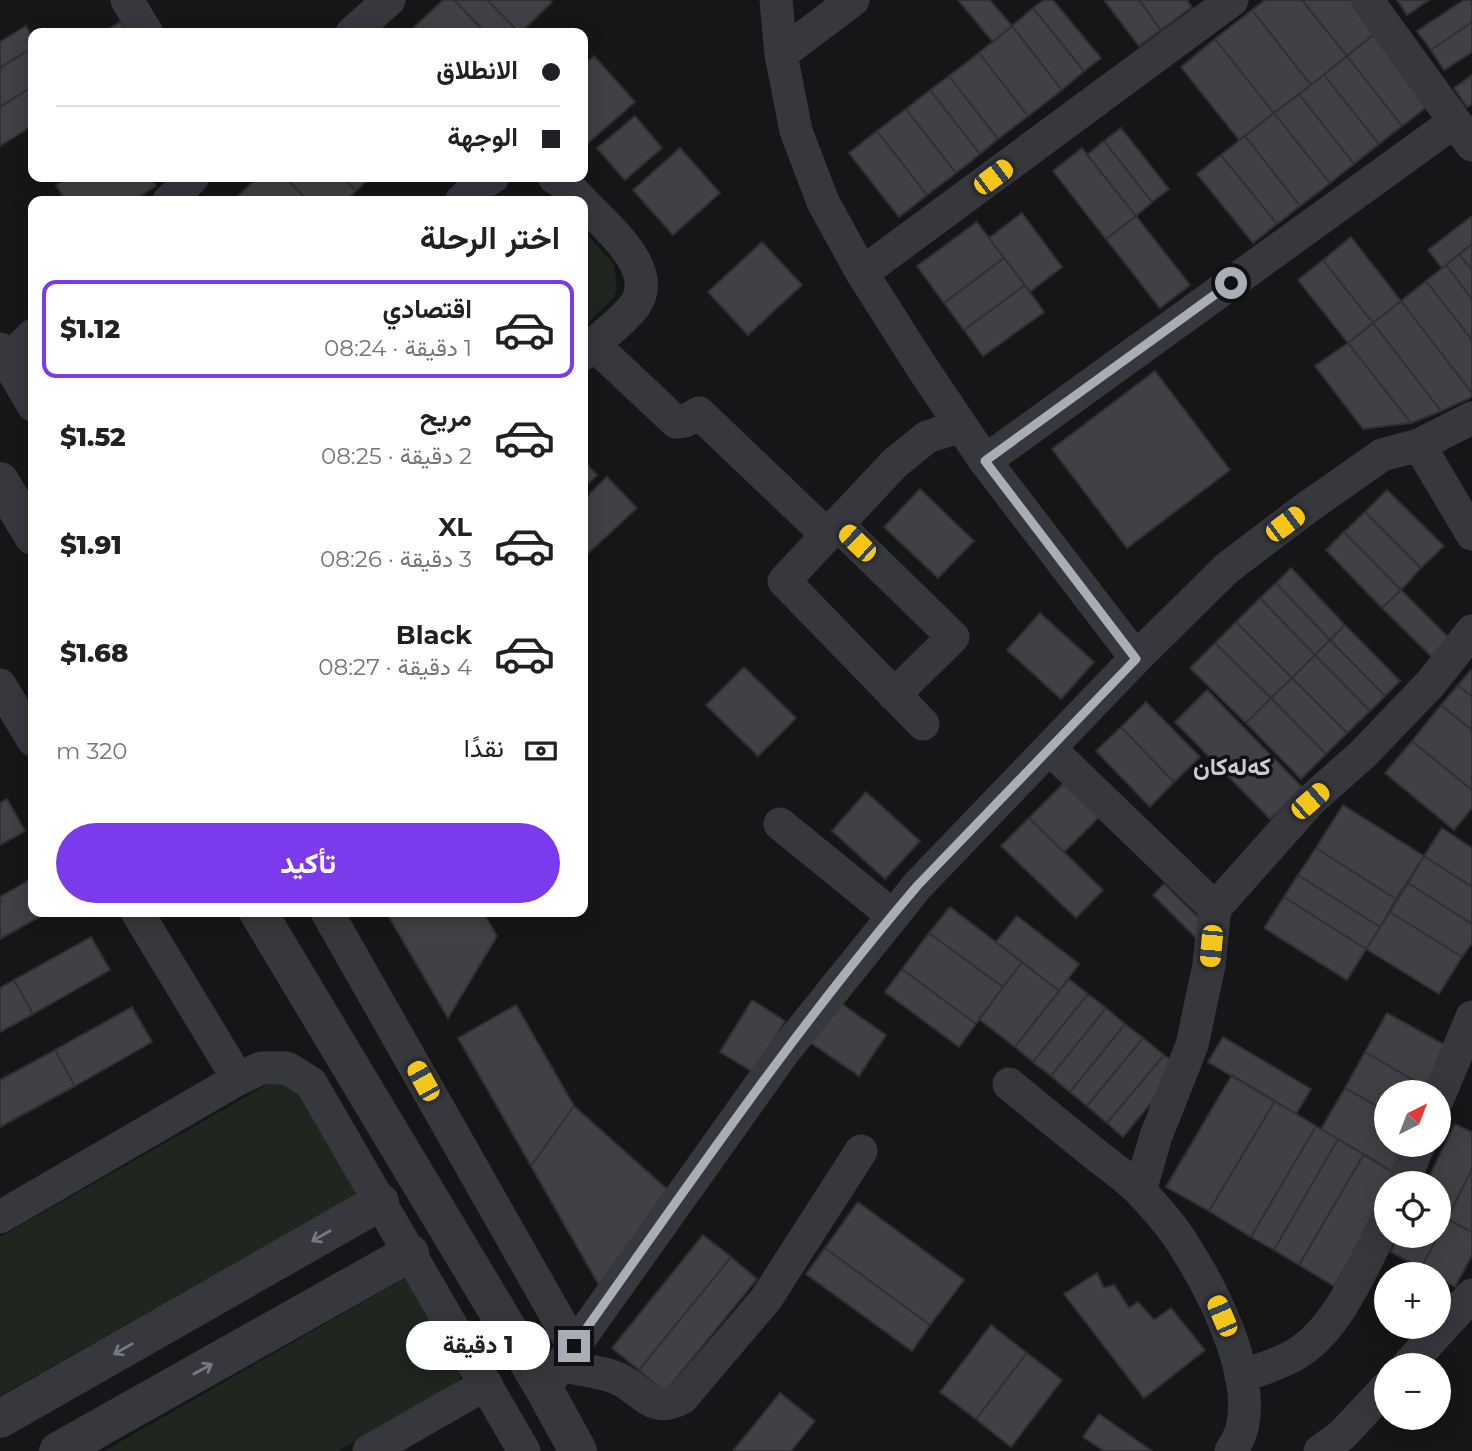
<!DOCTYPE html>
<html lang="ar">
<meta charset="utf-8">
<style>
:root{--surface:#fff;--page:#f2f2f2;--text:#202124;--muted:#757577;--line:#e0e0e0;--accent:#7c3aed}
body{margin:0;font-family:Montserrat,Vazirmatn,sans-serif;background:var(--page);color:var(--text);direction:rtl;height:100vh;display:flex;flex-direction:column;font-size:26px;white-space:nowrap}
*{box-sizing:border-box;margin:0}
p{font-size:23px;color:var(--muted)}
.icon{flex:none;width:38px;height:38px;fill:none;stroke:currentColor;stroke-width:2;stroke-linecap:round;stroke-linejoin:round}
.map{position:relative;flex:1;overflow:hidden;direction:ltr}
.panel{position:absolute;left:28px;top:196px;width:560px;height:721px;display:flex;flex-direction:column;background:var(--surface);border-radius:14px;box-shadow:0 4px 18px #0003;direction:rtl}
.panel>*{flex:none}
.banner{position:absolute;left:28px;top:28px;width:560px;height:154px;border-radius:14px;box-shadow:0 4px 18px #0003;direction:rtl;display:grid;align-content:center;height:154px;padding:0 28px;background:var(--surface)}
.needle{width:46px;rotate:42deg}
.controls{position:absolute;left:1374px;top:1080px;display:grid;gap:14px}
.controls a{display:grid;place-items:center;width:77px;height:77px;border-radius:50%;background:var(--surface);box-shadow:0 4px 18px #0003;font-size:35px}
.end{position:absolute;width:32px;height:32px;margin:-16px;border:9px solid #a8adb8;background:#111;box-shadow:0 0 0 4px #111}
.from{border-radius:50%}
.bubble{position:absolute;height:49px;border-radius:24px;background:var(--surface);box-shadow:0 4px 18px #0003;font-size:23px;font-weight:800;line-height:49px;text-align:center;direction:rtl}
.car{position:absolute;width:21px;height:42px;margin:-21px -10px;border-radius:9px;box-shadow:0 0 5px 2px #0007;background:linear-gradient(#f5c518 24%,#345 0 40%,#f5c518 0 76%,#345 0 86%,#f5c518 0)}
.banner b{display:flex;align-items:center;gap:24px;height:66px;font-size:26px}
.banner b+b{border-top:2px solid var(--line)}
.banner i{width:18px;height:18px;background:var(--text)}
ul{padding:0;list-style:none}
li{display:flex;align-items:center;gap:21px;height:98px;margin:0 14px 10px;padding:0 14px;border:4px solid transparent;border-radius:14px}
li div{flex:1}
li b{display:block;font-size:26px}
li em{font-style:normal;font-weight:800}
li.on{border-color:var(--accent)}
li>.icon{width:63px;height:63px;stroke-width:1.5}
h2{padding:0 28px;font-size:32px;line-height:84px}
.pay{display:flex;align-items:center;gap:18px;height:77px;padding:0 28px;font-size:26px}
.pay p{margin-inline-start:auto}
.button{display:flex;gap:14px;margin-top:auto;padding:14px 28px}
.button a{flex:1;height:80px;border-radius:42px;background:var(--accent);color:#fff;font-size:28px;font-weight:800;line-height:80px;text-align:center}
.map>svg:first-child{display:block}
.green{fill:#1e261f}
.building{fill:#404145;stroke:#303034;stroke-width:2}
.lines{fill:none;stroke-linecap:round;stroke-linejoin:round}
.minor{stroke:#37383d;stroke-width:33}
.tertiary{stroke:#37383d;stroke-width:38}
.oneway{stroke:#757881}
.route{stroke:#a8adb8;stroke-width:9}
.labels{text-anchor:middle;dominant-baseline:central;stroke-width:7;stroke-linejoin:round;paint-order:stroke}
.quarter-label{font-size:24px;font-weight:bold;fill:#c9ccd4;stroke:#111113}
</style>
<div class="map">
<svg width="1472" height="1451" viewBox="0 0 1472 1451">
<rect width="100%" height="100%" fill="#161618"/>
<path class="green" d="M583,229l31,36 3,24 -3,8 -27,27 -4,-4z
M272,1082h11l15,7 58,102 -3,5 -353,200v-159z
M405,1278l57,86 -1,13 -10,10 -113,64h-234z"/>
<path class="building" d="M443,0h11l32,33h-78z
M454,0h33l33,33h-34z
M487,0h63l2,2 -32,31z
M958,0h32l22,26 -19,16z
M1044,0h9l48,58 -17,13 -51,-63z
M1104,0h35l22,30 -22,16z
M1139,0h48l5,7 -31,23z
M1265,0h37l45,56 -36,29 -59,-75z
M1302,0h50l25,32 -30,24z
M1397,0h32l-22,15z
M1464,0h8v22l-41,28 -14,-19z
M1033,8l51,63 -22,19 -50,-64z
M1252,10l59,75 -37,28 -59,-74z
M120,22l7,11h-24z
M1472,22v30l-28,18 -13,-20z
M26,26l7,12v9l-33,21v-26z
M1012,26l50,64 -34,26 -49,-63z
M1377,32l56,70 -31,24 -55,-70z
M1215,39l59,74 -35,27 -58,-73z
M33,47v39l-33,21v-39z
M979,53l49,63 -30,23 -49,-63z
M594,56l41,46 -47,41 -5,-6v-71z
M1347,56l55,70 -23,18 -55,-69z
M1324,75l55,69 -25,20 -55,-70z
M1472,75v29l-5,3 -13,-19z
M949,76l49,63 -18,15 -50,-64z
M33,86v39l-33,21v-39z
M930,90l50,64 -24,19 -50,-64z
M1299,94l55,70 -24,19 -56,-70z
M906,109l50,64 -29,22 -50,-64z
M1274,113l56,70 -30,23 -55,-70z
M635,116l27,32 -37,32 -28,-32z
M1121,128l48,61 -17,13 -48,-61z
M877,131l50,64 -28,22 -50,-64z
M1245,136l55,70 -23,18 -56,-69z
M1104,141l48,61 -16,14 -49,-61z
M680,148l40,45 -47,42 -40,-45z
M1082,148l54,68 -30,23 -53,-68z
M1221,155l56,69 -24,19 -56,-69z
M70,177h80l6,9 -24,15h-66l-10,-16z
M258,177h27l23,24h-65l-5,-5z
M285,177h58l13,14 -11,10h-37z
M343,177h28l-15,14z
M1022,213l40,54 -32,25 -41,-54z
M1136,216l54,69 -30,23 -54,-69z
M1472,216v28l-30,24 -14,-18z
M977,222l27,36 -60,45 -27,-37z
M1351,237l50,64 -28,22 -50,-63z
M762,242l40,43 -54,50 -40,-43z
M1472,244v26l-13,-16z
M1459,254l13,16v29l-26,-34z
M1004,258l21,27 -61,45 -20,-27z
M1323,260l50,63 -25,20 -50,-63z
M1446,265l26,34v41l-46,-59z
M1426,281l46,59v53l-71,-92z
M1025,285l19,27 -61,44 -19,-26z
M1401,301l71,92v4l-31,14 -68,-88z
M1373,323l68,88 -30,12 -63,-80z
M1348,343l63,80 -48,6 -48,-63z
M1155,371l75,99 -103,78 -75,-99z
M583,460l14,15 -14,14z
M607,477l30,31 -54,50v-58z
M920,489l54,52 -36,37 -54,-51z
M1387,490l57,56 -23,22 -56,-56z
M1365,512l56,56 -20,22 -57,-58z
M1344,532l57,58 -19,18 -56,-58z
M1291,568l54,57 -15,15 -54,-57z
M1276,583l54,57 -15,15 -55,-57z
M1401,590l49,49 -18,18 -50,-49z
M1260,598l55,57 -23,23 -56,-56z
M1040,613l54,49 -33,37 -54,-49z
M1236,622l56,56 -21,20 -56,-55z
M1345,625l55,56 -15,15 -55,-56z
M1330,640l55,56 -15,15 -55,-56z
M1215,643l56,55 -25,25 -56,-55z
M1315,655l55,56 -23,22 -55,-55z
M744,667l52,51 -38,38 -52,-51z
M1471,670l1,1v26l-14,-12z
M1292,678l55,55 -21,21 -55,-56z
M1458,685l14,12v33l-31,-25z
M1207,690l96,98 -33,31 -95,-97z
M1271,698l55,56 -25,25 -55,-56z
M1146,702l54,55 -26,25 -53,-55z
M1441,705l31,25v60l-60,-49z
M1121,727l53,55 -24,25 -54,-56z
M1412,741l60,49v18l-18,22 -69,-57z
M1064,783l35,34 -35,35 -35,-34z
M866,792l54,49 -35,38 -53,-48z
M7,799l18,32 -25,14v-42z
M1343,805l81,51 -28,43 -80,-51z
M1029,818l74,72 -27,28 -75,-72z
M1442,828l30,20v39l-48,-31z
M1316,848l80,51 -16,28 -82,-52z
M1424,856l48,31v37l-64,-41z
M1298,875l82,52 -14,22 -82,-52z
M33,878v34h15l-48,27v-42z
M1408,883l64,41v19l-10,14 -72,-45z
M1164,884l48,47 -12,11 -47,-47z
M1284,897l82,52 -19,31 -83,-52z
M950,907l72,55 -19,25 -74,-54z
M386,912h97l14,24 -49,82z
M1390,912l72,45 -23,37 -73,-45z
M1017,916l62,48 -20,27 -63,-49z
M929,933l74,54 -27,37 -74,-55z
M91,937l19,33 -77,44 -19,-34z
M1022,962l37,29 -44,56 -36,-28z
M902,969l74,55 -17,23 -74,-55z
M1069,979l19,15 -55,68 -18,-15z
M14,980l19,34 -33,18v-44z
M1088,994l18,14 -55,68 -18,-14z
M752,1000l33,21 -32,51 -33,-20z
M839,1002l47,33 -27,41 -48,-33z
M516,1005l58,101 -43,60 -73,-128z
M132,1007l20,35 -77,44 -20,-36z
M1106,1008l19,16 -55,68 -19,-16z
M1387,1013l58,32 -18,43 -62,-36z
M1125,1024l18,14 -56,68 -17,-14z
M1223,1037l88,52 -15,25 -88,-52z
M1143,1038l21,17 -57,68 -20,-17z
M55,1050l20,36 -75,41v-47z
M1365,1052l62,36 -2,4h-39v19l-41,-23z
M1164,1055l16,13 -57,69 -16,-14z
M1232,1075l43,26 -66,110 -43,-24z
M1345,1088l41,23v33h24l-11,32 -78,-47z
M1275,1101l41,25 -65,111 -42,-26z
M574,1106l95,85 -68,98 -70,-123z
M1455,1124l17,8v37l-25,50 -9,-4v-32h-12z
M1316,1126l22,13 -64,111 -23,-13z
M1338,1139l26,15 -65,111 -25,-15z
M1364,1154l35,22 -4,7h-9v15l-52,88 -35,-21z
M1472,1169v63l-25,-13z
M858,1202l106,78 -34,45 -105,-77z
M1447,1219l25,13v23l-17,32 -17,-9v-4h-7l-10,-6z
M703,1235l28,22 -92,113 -27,-22z
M1399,1236h39l-17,32 -30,-16z
M825,1248l105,77 -18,26 -106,-77z
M731,1257l26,22 -92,113 -26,-22z
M1097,1273l7,15 10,-3 15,23 9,-6 16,18 17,-12 34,42 -61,48 -80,-104z
M991,1325l36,28 -51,66 -36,-27z
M1027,1353l35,27 -51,67 -35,-28z
M780,1393l35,28 -24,30h-58z
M1099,1414l53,37h-48l-21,-14z"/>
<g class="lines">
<path class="minor" d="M127,0l20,33
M776,0l5,54 15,77 27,71 39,71 61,96 62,92 151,197
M1367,0l105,145
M352,33l37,-33
M781,54l72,-54
M554,177l14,9 14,15
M169,201l24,-24
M461,201l14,-13 18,-11
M583,202c22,24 77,67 52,103 -10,15 -38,35 -52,49
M862,273l370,-273
M593,344l83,78 9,-1 14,-8 128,122
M0,349l33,56
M7,361l26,-26
M1419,445l53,89
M985,461l469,-339
M837,524l116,113 -59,58
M0,685l33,55
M923,724l-139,-143 111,-118 32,-26 34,-11
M1050,749l165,159 -6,57 -17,80 -36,91 -16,55
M780,824l112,91
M1215,908l95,-107 54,-48 67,-70 41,-52
M137,912l101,167
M327,912l247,435
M1009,1084c30,25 61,50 91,74 14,11 30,22 42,35 15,16 32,35 43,54 30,47 85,153 46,204
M1438,1098l34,-81
M1403,1183l16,-39
M0,1217l238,-138 23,-11h26l24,15 213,368
M561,1365c17,5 37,6 53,12 27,9 35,39 68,21l84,-99 95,-148
M1408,1365l64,-70
M1241,1376c18,-6 39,-12 55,-22 43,-25 68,-91 90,-133
M544,1389l239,-336 135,-168 218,-227 90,-89 79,-60 77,-54 37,-10 53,-27
M369,1451l117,-67
M1320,1451l22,-16 44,-47"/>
<path class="tertiary" d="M0,481l33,55
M258,912l286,477 34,62
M0,1419l380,-217
M58,1451l352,-198"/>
</g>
<defs><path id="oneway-shaft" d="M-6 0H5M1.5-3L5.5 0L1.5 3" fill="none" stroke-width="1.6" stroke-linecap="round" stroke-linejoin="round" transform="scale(1.75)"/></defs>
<g class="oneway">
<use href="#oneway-shaft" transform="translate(321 1236) rotate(150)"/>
<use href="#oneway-shaft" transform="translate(123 1349) rotate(150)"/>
<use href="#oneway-shaft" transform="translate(203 1369) rotate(-29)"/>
</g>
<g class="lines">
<path class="route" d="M574,1346c111,-156 219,-315 344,-461l218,-226 -151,-198 246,-178"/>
</g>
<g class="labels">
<g class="quarter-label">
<text x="1232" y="766">کەلەکان</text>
</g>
</g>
</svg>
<div class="controls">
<a><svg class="needle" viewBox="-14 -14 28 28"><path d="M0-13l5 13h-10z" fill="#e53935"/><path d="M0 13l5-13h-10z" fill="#757577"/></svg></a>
<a><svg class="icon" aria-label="locate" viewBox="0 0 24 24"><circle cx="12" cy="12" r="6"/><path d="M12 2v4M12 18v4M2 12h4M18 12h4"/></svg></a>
<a>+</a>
<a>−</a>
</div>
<i class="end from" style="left:1231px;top:283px"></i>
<i class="end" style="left:574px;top:1346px"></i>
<div class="bubble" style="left:406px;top:1321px;width:144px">1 دقيقة</div>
<i class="car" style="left:993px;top:177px;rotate:53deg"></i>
<i class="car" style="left:1285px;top:524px;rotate:53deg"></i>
<i class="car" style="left:857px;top:543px;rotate:314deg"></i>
<i class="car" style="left:1310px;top:801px;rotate:49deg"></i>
<i class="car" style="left:1211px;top:946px;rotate:185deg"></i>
<i class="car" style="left:423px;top:1081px;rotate:331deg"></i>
<i class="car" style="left:1222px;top:1316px;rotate:337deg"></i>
<div class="banner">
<b><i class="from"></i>الانطلاق</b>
<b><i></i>الوجهة</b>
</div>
<section class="panel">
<h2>اختر الرحلة</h2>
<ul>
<li class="on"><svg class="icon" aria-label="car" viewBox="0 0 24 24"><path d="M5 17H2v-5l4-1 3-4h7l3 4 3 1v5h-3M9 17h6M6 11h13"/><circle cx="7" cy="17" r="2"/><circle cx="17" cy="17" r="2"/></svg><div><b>اقتصادي</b><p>1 دقيقة · 08:24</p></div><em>$1.12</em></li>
<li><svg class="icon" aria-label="car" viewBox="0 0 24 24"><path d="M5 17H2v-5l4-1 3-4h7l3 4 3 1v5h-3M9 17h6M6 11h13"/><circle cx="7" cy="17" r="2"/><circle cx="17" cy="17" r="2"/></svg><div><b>مريح</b><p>2 دقيقة · 08:25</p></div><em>$1.52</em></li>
<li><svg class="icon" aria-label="car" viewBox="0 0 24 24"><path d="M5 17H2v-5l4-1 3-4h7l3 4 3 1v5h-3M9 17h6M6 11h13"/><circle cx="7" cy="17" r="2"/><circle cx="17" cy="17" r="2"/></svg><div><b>XL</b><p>3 دقيقة · 08:26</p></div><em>$1.91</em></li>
<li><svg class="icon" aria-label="car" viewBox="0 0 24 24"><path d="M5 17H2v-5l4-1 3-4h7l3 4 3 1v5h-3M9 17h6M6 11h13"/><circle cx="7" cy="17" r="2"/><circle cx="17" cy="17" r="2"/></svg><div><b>Black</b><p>4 دقيقة · 08:27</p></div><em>$1.68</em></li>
</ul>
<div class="pay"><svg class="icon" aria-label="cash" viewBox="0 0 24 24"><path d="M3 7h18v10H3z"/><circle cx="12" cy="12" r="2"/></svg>نقدًا<p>320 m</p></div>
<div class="button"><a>تأكيد</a></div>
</section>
</div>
